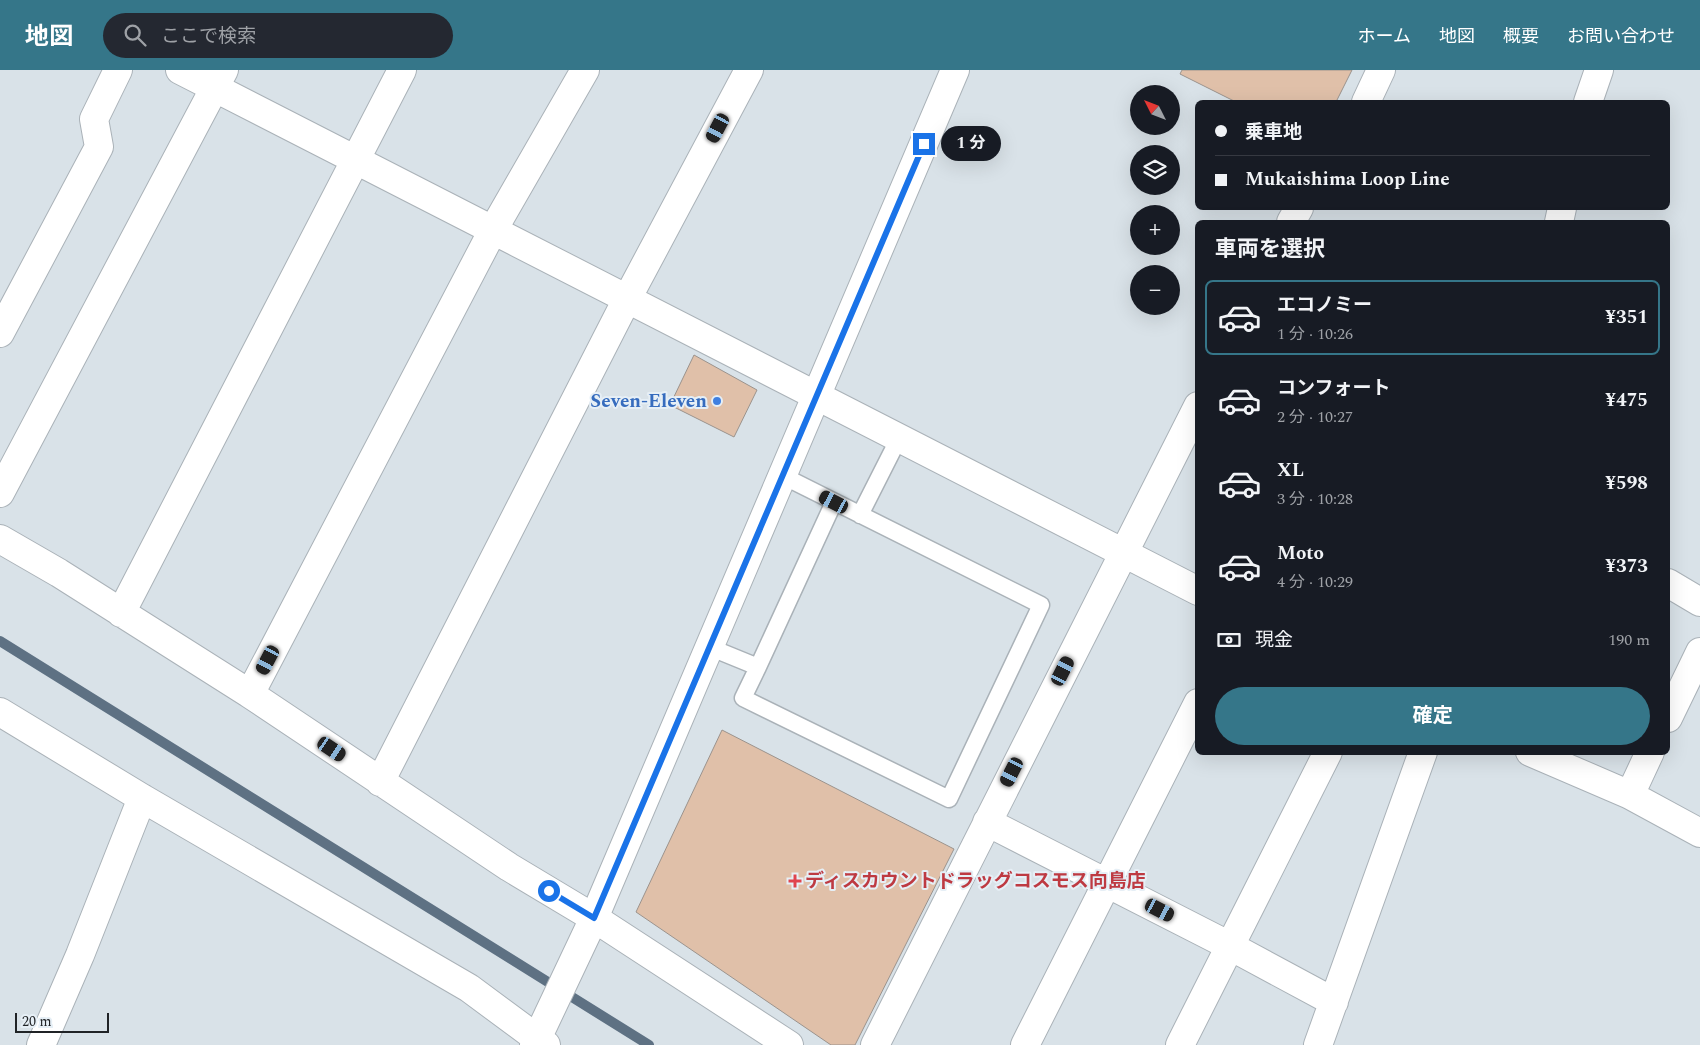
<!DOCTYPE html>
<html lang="ja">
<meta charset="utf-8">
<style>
:root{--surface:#171b24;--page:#242831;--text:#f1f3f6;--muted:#9ea1a6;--line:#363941;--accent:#357689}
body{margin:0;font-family:Spectral,"Noto Sans JP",serif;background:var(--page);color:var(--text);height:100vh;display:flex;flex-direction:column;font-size:19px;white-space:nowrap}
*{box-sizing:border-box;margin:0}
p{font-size:16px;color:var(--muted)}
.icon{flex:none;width:28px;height:28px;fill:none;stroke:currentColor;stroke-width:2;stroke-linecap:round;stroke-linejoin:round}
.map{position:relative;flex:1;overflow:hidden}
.sheet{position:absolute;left:1195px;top:150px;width:475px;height:535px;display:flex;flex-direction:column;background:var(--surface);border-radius:8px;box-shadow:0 5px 20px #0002}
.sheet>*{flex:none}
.guide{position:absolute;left:1195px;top:30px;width:475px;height:110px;border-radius:8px;box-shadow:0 5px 20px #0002;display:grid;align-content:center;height:110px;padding:0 20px;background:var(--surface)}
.needle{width:32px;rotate:312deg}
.buttons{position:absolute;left:1130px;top:15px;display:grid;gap:10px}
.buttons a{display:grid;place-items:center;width:50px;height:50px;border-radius:50%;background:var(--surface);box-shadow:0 5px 20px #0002;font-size:25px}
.scale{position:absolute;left:15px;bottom:12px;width:94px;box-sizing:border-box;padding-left:5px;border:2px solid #202326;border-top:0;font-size:14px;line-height:18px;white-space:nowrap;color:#202326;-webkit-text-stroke:4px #e6eff6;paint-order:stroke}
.end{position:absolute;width:22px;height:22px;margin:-11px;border:6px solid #1a73e8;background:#fff;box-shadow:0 0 0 2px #fff}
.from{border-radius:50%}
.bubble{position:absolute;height:35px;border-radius:18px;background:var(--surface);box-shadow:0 5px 20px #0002;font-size:16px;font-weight:700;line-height:35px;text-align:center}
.car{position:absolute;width:15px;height:30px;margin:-15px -8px;border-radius:6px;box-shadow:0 0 4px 1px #0007;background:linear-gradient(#222 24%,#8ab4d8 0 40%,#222 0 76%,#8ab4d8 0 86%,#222 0)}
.guide b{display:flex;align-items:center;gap:18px;height:48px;font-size:19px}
.guide b+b{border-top:1px solid var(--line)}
.guide i{width:12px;height:12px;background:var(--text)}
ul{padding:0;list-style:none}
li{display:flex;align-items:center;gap:15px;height:75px;margin:0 10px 8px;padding:0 10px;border:2px solid transparent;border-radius:8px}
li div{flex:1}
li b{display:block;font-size:19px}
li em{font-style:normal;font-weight:700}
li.on{border-color:var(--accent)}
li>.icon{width:45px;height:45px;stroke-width:1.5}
h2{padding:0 20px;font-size:22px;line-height:60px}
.pay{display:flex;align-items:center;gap:12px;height:55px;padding:0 20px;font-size:19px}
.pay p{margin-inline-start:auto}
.cta{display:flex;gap:10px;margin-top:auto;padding:10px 20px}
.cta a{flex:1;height:58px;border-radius:30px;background:var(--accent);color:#fff;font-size:20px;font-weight:700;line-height:58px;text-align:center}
header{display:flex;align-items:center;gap:30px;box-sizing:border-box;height:70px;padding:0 25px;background:var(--accent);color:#fff}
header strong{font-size:24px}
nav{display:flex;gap:28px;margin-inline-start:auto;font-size:18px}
.search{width:350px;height:45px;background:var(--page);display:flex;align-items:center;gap:12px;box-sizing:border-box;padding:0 18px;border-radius:28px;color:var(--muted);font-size:19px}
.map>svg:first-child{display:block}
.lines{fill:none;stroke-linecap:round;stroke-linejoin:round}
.stream{stroke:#5e7183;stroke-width:10}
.building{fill:#e0c0a9;stroke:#9b938d}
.service-casing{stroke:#aab2b8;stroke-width:19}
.minor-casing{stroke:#aab2b8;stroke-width:30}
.secondary-casing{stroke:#aab2b8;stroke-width:30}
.service{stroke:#fff;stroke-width:16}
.minor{stroke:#fff;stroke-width:28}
.secondary{stroke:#fff;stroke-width:28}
.route{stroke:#1a73e8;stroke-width:6}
.shop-dot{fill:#3f7fe0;stroke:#e6eff6;stroke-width:2}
.health-dot{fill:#e0444e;stroke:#e6eff6;stroke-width:2}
.labels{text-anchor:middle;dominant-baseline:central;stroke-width:4;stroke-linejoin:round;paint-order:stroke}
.shop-label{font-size:19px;font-weight:bold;fill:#366cbe;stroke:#e6eff6;text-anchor:end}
.health-label{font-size:19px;font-weight:bold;fill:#be3a42;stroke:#e6eff6;text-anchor:start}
</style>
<header>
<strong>地図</strong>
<div class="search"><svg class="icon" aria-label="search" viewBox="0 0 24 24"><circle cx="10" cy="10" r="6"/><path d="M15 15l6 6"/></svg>ここで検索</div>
<nav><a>ホーム</a><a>地図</a><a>概要</a><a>お問い合わせ</a></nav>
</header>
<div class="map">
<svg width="1700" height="975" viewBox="0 0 1700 975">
<rect width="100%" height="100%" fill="#d9e2e8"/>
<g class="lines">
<path class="stream" d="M0,571l649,404"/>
</g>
<path class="building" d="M1182,0h170l-16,32h-100l-56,-28z
M694,285l63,35 -23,47 -64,-32z
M722,660l232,119 -99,196h-24l-195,-133z"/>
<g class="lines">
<g class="service-casing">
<path id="service" d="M860,445l39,-77
M709,577l49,20 -15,31 206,101 92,-194 -258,-129
M758,597l76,-165"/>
</g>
<g class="minor-casing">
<path id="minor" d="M180,0l1018,521
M1366,32l15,-32
M1588,32l11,-32
M1291,152l8,-14
M1559,152l3,-14
M0,263l99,-186 -5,-28 24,-49
M0,423l224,-423
M0,469l59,34 191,121 259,173 85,51 195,127
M1668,513l32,19
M121,543l281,-543
M250,624l243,-464 92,-160
M0,642l142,86 327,190 77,57
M1668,648l32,-66
M1530,682l100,43 70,38
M380,712l247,-483 122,-229
M1630,725l20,-43
M987,752l243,124 104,56
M41,975l39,-90 62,-157
M875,975l323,-639
M1025,975l173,-342
M1180,975l148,-293
M1318,975l105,-293"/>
</g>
<g class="secondary-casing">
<path id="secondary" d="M534,975l60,-127 361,-848"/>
</g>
<use href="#service" class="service"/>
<use href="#minor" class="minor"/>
<use href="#secondary" class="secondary"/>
</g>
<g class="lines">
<path class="route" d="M549,821l45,27 330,-774"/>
</g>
<circle class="shop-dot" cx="717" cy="331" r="5"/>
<path class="health-dot" d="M792.5 803.5h5v5h5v5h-5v5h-5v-5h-5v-5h5z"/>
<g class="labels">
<g class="shop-label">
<text x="707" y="331">Seven-Eleven</text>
</g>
<g class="health-label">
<text x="805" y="811">ディスカウントドラッグコスモス向島店</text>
</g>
</g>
</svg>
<div class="buttons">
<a><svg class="needle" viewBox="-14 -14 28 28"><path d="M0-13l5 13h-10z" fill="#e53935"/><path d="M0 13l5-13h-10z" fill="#9ea1a6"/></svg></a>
<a><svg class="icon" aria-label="layers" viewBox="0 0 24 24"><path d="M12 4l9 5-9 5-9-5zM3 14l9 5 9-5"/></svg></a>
<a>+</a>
<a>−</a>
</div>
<div class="scale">20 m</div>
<i class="end from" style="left:549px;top:821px"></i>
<i class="end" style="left:924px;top:74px"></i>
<div class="bubble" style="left:941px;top:56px;width:60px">1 分</div>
<i class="car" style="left:718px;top:58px;rotate:208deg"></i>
<i class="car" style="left:834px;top:432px;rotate:297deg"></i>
<i class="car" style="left:268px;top:590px;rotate:208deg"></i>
<i class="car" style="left:1063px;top:601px;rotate:27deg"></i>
<i class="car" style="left:332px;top:679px;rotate:124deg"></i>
<i class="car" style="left:1012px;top:702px;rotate:207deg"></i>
<i class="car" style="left:1160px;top:840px;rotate:117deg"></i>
<div class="guide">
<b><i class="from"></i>乗車地</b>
<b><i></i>Mukaishima Loop Line</b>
</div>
<section class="sheet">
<h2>車両を選択</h2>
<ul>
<li class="on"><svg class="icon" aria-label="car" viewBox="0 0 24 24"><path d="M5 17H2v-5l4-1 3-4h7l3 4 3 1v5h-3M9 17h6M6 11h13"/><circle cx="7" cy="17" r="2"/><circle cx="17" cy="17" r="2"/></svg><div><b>エコノミー</b><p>1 分 · 10:26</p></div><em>¥351</em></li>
<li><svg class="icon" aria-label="car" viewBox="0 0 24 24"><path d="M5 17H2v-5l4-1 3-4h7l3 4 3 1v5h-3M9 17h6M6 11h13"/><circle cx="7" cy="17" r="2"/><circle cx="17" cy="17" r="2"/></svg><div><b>コンフォート</b><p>2 分 · 10:27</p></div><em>¥475</em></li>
<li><svg class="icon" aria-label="car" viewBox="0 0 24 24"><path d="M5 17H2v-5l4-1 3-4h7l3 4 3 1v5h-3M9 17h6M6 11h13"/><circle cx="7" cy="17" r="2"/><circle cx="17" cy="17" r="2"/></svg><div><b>XL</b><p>3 分 · 10:28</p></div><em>¥598</em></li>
<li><svg class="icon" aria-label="car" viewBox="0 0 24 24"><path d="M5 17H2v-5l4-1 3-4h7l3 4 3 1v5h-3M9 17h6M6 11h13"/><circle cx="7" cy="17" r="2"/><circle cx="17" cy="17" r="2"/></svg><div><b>Moto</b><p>4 分 · 10:29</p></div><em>¥373</em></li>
</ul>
<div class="pay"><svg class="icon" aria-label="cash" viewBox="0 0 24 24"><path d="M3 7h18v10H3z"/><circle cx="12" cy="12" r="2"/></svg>現金<p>190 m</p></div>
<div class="cta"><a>確定</a></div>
</section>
</div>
